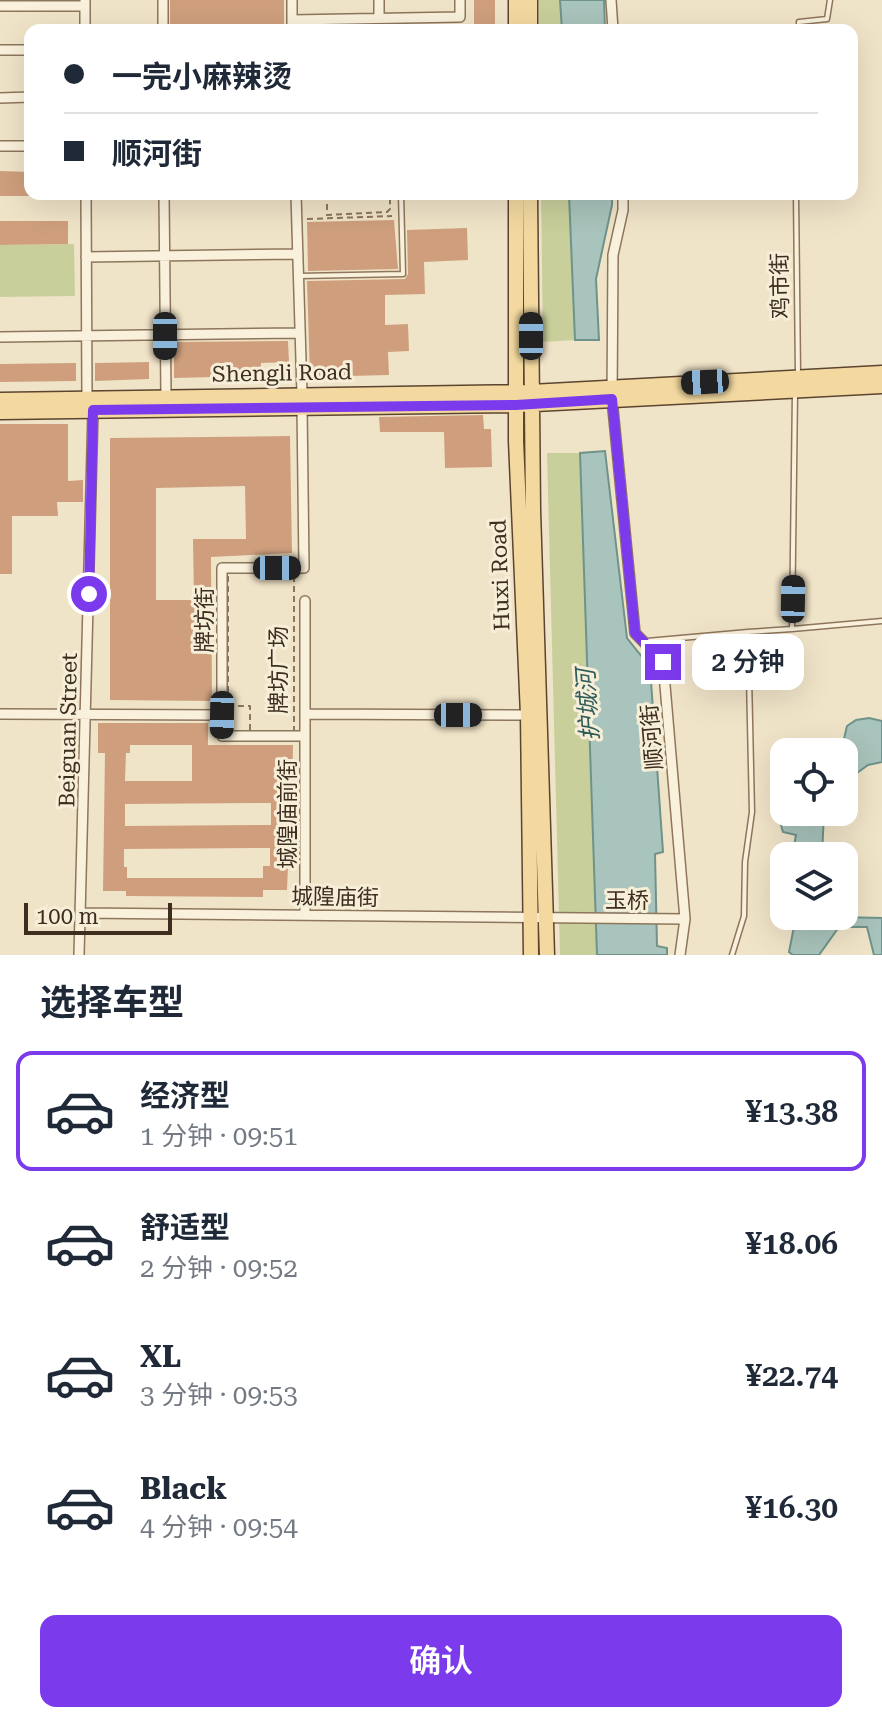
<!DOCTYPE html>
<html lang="zh">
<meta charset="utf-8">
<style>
:root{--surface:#fff;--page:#f6f6f7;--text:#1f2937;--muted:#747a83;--line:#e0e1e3;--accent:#7c3aed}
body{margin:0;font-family:"Roboto Serif","Noto Sans SC",serif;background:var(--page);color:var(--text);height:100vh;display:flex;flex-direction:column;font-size:30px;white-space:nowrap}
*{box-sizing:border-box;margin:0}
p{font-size:26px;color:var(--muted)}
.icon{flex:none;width:44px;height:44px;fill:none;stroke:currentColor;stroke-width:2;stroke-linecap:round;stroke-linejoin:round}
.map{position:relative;height:955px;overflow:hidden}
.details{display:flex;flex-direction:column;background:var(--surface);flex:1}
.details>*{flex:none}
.banner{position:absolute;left:24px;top:24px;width:834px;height:176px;border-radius:16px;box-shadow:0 8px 32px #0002;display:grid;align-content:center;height:176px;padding:0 40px;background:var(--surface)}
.tools{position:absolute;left:770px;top:738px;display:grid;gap:16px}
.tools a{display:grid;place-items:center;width:88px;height:88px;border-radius:16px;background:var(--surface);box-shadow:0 8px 32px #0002;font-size:40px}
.scale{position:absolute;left:24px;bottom:20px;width:148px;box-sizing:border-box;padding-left:8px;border:4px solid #3d2e20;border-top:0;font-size:22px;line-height:28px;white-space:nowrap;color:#3d2e20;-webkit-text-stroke:6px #f7eed8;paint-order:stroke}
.end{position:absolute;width:36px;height:36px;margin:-18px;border:10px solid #7c3aed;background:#fff;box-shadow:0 0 0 4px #fff}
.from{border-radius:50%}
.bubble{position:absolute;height:56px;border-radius:16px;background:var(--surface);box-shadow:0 8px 32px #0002;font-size:26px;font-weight:600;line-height:56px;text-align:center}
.car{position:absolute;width:24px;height:48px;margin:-24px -12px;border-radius:10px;box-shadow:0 0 6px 2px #0007;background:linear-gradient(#222 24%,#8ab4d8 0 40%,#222 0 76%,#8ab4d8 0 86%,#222 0)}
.banner b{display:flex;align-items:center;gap:28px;height:76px;font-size:30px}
.banner b+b{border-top:2px solid var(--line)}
.banner i{width:20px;height:20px;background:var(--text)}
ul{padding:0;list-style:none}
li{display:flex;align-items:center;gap:24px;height:120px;margin:0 16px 12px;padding:0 24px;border:4px solid transparent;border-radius:16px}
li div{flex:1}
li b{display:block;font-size:30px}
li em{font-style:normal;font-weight:600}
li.selected{border-color:var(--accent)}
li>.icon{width:72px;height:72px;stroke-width:1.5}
h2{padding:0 40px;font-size:36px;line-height:96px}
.primary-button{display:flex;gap:16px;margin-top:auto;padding:16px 40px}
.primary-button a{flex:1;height:92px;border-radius:16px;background:var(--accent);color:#fff;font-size:32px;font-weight:600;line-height:92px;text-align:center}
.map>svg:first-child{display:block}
.green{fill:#c9cf9b}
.water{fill:#a9c4bc;stroke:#6f938a;stroke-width:2}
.building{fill:#cf9f7d;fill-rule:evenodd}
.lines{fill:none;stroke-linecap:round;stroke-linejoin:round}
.lane-casing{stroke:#8d765c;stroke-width:7}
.street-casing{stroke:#8d765c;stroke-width:12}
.primary-casing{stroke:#5b4430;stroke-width:17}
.path{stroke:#8d765c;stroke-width:2;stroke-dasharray:6 4;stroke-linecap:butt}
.lane{stroke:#faf1dc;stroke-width:4}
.street{stroke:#faf1dc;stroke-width:9}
.primary{stroke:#f3d9a0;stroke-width:14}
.route{stroke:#7c3aed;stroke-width:10}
.labels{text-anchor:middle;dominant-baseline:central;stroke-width:6;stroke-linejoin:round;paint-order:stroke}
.street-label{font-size:22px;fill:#3d2e20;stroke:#f7eed8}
.water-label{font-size:24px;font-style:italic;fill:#2f5d5a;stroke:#f7eed8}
</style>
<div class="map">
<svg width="882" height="955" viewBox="0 0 882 955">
<rect width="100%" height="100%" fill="#f0e4c8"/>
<path class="green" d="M539,0h21l2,30h-23z
M541,194h28l6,146 -32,2z
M74,244l1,52 -75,1v-52z
M547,453h33l17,502h-37z"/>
<path class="water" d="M560,0h44l1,30h-43z
M569,194h43v11l-16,74 3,61h-24z
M605,451l22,187 23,29 13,185 -8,2 2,92 10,2v7h-70l-17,-502z
M869,718l13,3v41l-14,3 -11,8 -10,-2 -3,-19 -3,-1 6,-25 9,-6z
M799,812h25l-2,44h-30l4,-21 -13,-3 -3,-10 7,-8z
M796,916l86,2v37h-8l-7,-28h-28l-20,28h-26l-4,-3z"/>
<path class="building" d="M170,0h114v30h-114z
M474,0h21v30h-21z
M0,171l30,1v24h-30z
M394,220l4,49 -90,2 -1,-49z
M0,221h68v23l-68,1z
M467,228l1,32 -44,2 1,32 -40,1v30l23,-1 1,27 -21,1 1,23 -79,2 -3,-96 98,-2 3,-5 -1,-44z
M288,341l1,21 -28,1v13l-87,2v-36z
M149,362v17l-54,2v-18z
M76,363v18l-76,1v-18z
M483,415l1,14h7l1,38 -47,1 -1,-36h-64l-1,-15z
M0,424h68v57l15,-1v22h-26l1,14h-46v58h-12z
M290,436l2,117 -81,4 1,144 -102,-1v-262zM245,486l1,53h-53l1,61h-38v-112z
M98,723h110v22h85l-2,121h-3l-1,24h-24v7l-137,-1v-5h-23l2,-138h-7zM130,745h62v36h-67l1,-28h4zM271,803v22l-146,1v-22zM270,848v18h-7v12h-136v-11h-3v-18z"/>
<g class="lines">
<g class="lane-casing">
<path id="lane" d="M799,30v-8l28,-3 3,-19
M796,194l2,182
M299,276l104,-2 -2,-80
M792,629l90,-8
M647,641l101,-9
M732,955l12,-39 1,-54 7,-50 -4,-180 44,-3 3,-237"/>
</g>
<g class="street-casing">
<path id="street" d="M163,0v30
M292,0v30
M379,0v18
M611,0l2,30
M85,1v29
M0,6h85
M292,20l168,-3v-17
M0,50h30
M0,98l30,-1
M0,146h30
M86,194l1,204
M164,194l2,203
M296,194l6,200
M623,194v16l-10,45 -1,144 23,234 28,29 22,257 -5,36
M86,257l212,-3
M0,337l300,-4
M302,406l2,162h-82v168h83
M305,601v313
M0,714l222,1
M305,714l223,1
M81,913l604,6
M79,955l14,-545"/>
</g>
<g class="primary-casing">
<path id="primary" d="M516,0v30
M530,0v30
M516,194v247l12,274 3,240
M530,194l3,316 14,445
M0,400l531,-8 351,-19
M0,412l516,-7 366,-19"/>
</g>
<path class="path" d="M327,194v21l60,-3 3,-3v-15
M307,219l85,-3
M228,572h66v159h-44v-25h-22z"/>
<use href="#lane" class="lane"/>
<use href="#street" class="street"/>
<use href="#primary" class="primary"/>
</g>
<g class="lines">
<path class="route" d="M89,594l4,-184 423,-5 96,-6 23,234 28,29"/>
</g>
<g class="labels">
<g class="street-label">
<text transform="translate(780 286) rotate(-91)">鸡市街</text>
<text transform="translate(282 373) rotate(-1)">Shengli Road</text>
<text transform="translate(500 575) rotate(-92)">Huxi Road</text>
<text transform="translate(204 620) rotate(-90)">牌坊街</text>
<text transform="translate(278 670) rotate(-90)">牌坊广场</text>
<text transform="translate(68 730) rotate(-89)">Beiguan Street</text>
<text transform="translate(652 737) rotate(-95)">顺河街</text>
<text transform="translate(287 814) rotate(-90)">城隍庙前街</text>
<text transform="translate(335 897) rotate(1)">城隍庙街</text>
<text x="627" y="900">玉桥</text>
</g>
<g class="water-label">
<text transform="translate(588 705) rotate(-94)">护城河</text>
</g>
</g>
</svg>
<div class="tools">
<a><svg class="icon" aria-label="locate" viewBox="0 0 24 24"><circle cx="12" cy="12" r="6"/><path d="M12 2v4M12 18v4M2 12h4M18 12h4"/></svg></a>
<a><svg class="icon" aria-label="layers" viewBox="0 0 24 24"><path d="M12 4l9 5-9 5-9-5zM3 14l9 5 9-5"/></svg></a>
</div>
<div class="scale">100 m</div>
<i class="end from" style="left:89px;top:594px"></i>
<i class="end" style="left:663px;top:662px"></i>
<div class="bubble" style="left:692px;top:634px;width:112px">2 分钟</div>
<i class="car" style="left:165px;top:336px;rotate:180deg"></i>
<i class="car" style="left:531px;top:336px;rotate:0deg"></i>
<i class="car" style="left:705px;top:382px;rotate:267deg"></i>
<i class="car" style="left:277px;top:568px;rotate:90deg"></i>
<i class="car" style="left:793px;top:599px;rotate:1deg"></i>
<i class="car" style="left:222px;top:715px;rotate:181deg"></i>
<i class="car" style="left:458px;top:715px;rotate:90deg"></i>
<div class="banner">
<b><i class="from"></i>一完小麻辣烫</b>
<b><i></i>顺河街</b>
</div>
</div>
<section class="details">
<h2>选择车型</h2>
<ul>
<li class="selected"><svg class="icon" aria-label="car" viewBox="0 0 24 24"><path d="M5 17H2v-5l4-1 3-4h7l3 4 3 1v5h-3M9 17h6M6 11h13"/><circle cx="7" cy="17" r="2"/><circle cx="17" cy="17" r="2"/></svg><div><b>经济型</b><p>1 分钟 · 09:51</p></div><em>¥13.38</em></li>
<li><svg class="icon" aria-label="car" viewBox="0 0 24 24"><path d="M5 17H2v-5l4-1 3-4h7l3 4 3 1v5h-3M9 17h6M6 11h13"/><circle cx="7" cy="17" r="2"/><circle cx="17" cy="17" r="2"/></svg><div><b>舒适型</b><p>2 分钟 · 09:52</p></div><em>¥18.06</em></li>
<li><svg class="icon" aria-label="car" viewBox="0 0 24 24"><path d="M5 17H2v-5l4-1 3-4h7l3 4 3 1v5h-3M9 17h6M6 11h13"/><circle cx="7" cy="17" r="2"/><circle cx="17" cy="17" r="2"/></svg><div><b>XL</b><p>3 分钟 · 09:53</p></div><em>¥22.74</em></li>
<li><svg class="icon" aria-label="car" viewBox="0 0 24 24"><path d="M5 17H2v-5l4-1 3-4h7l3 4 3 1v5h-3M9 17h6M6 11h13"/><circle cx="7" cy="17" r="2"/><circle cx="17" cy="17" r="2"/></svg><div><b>Black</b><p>4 分钟 · 09:54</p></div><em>¥16.30</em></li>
</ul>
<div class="primary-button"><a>确认</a></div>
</section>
